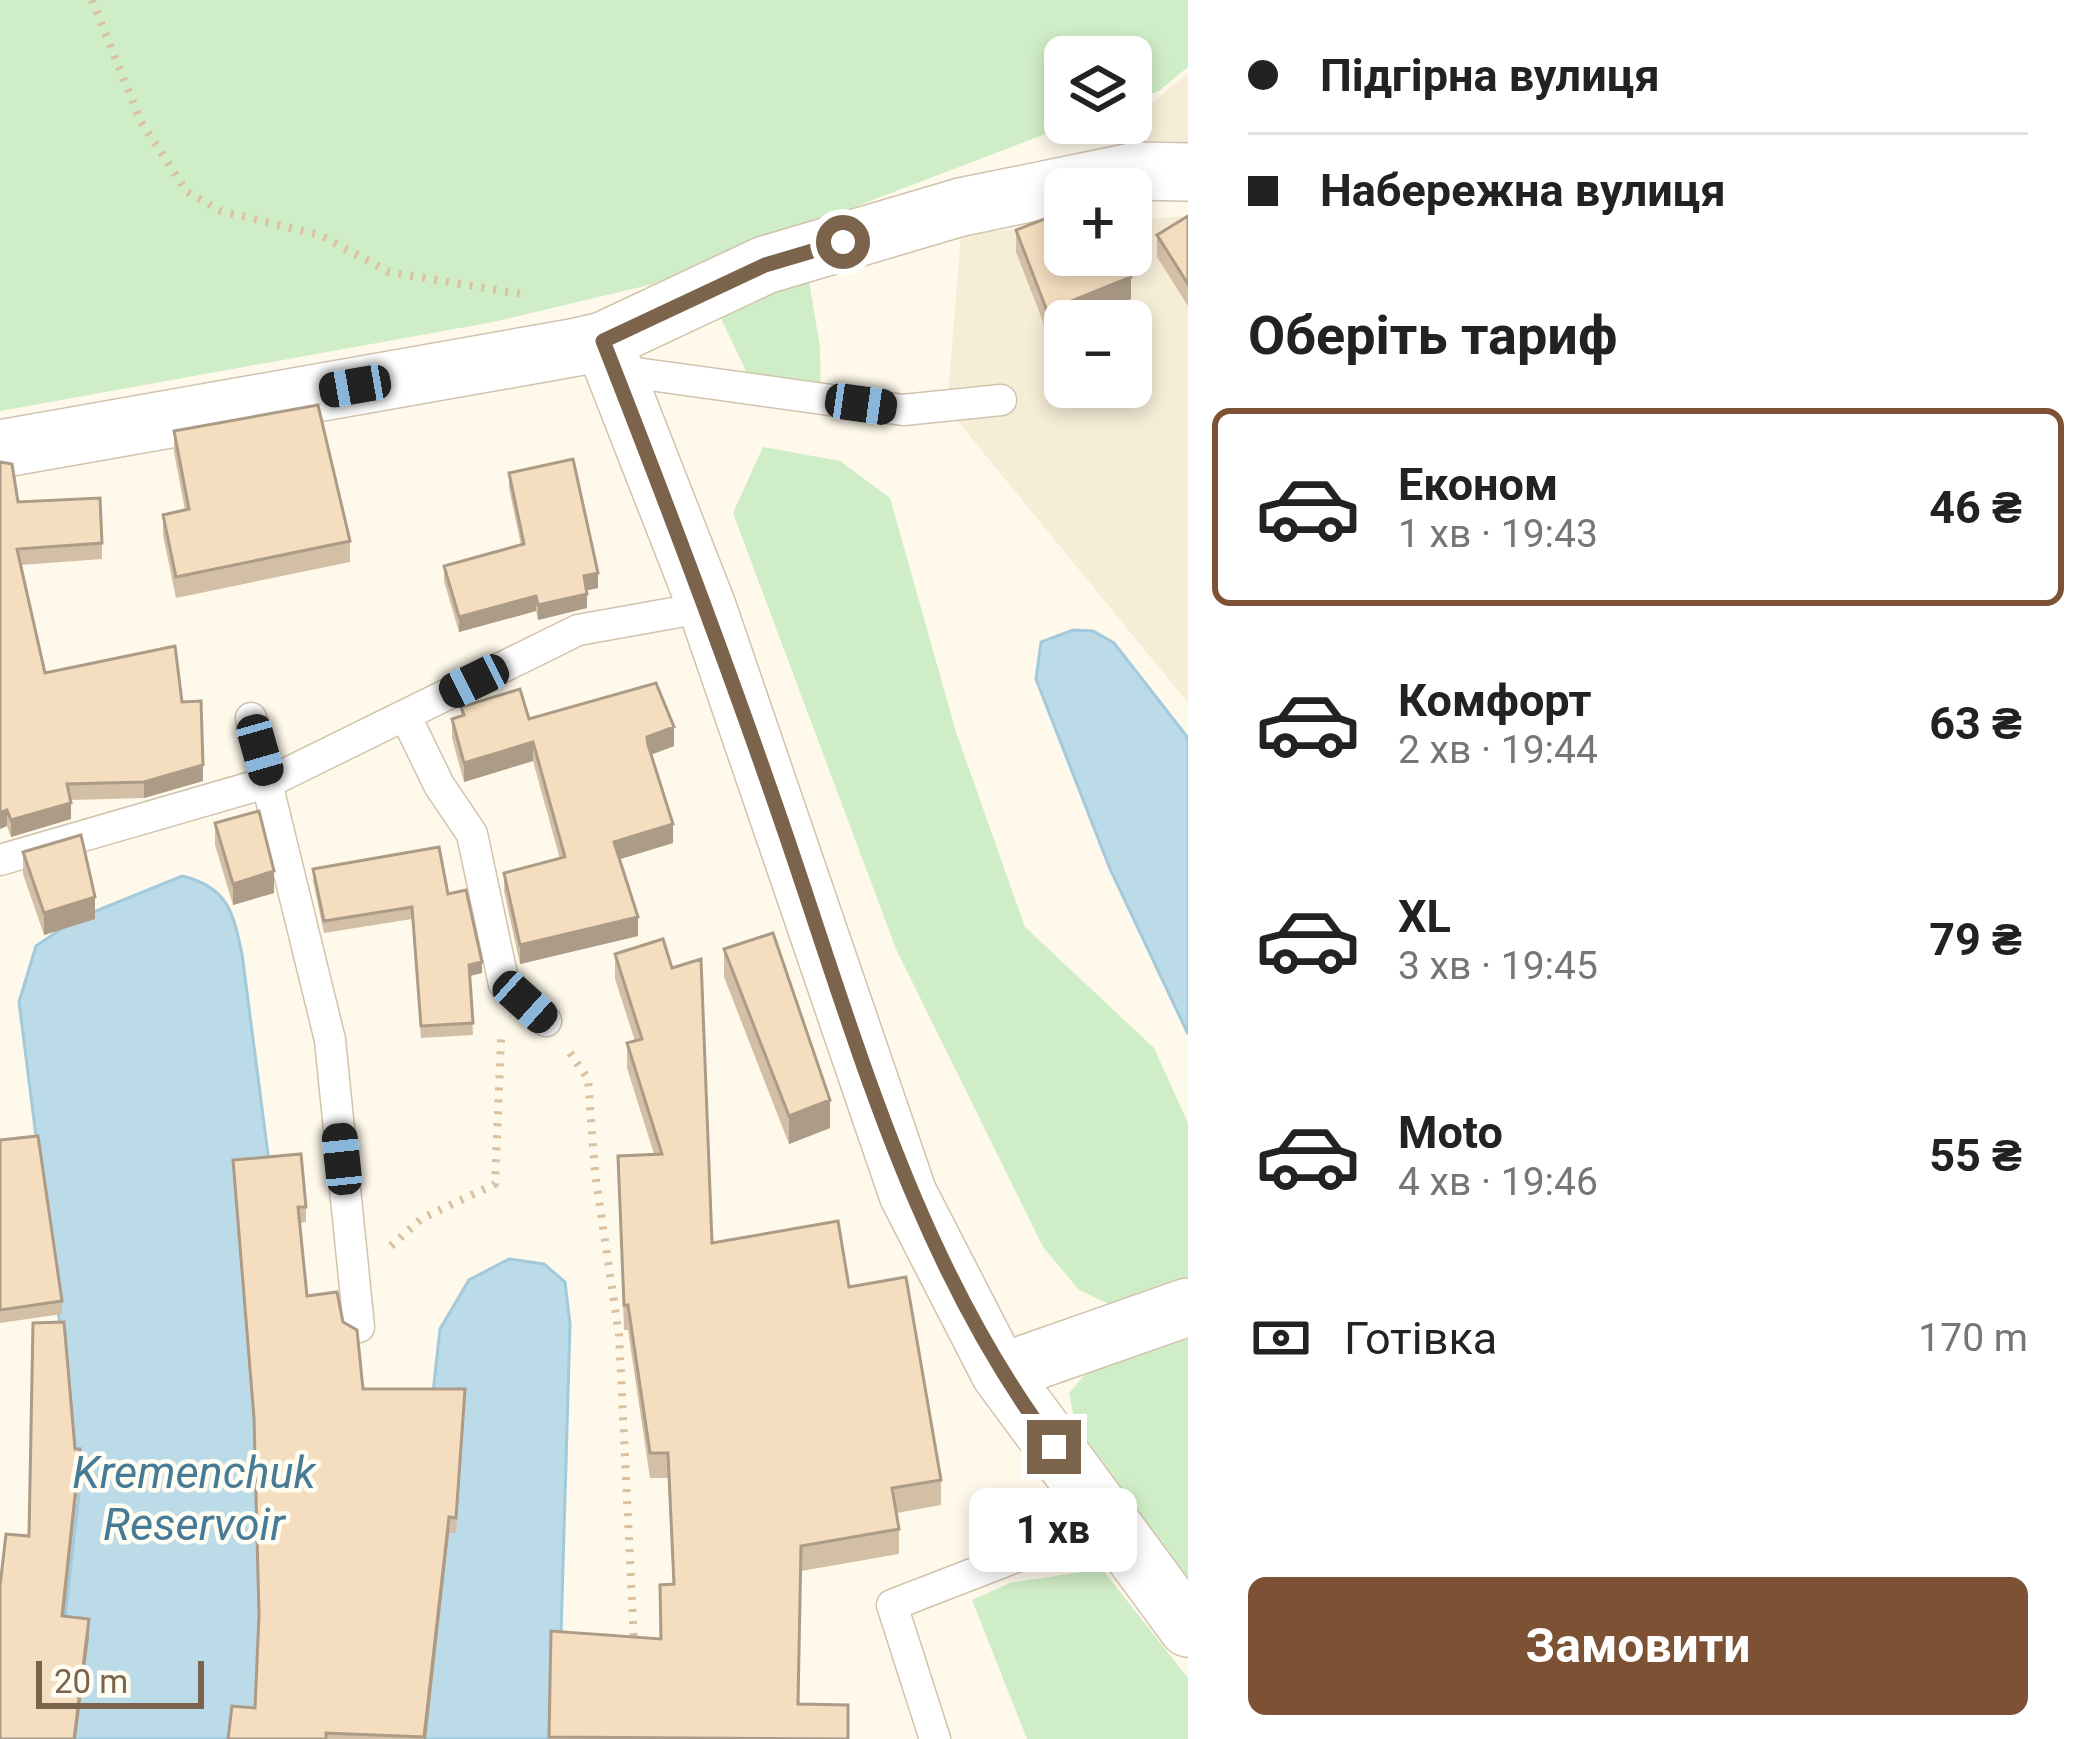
<!DOCTYPE html>
<html lang="uk">
<meta charset="utf-8">
<style>
:root{--surface:#fff;--page:#f2f2f2;--text:#222;--muted:#767676;--line:#e0e0e0;--accent:#7d5134}
body{margin:0;font-family:Roboto,sans-serif;background:var(--page);color:var(--text);height:100vh;display:flex;flex-direction:column;font-size:45px;white-space:nowrap}
*{box-sizing:border-box;margin:0}
p{font-size:39px;color:var(--muted)}
.icon{flex:none;width:66px;height:66px;fill:none;stroke:currentColor;stroke-width:2;stroke-linecap:round;stroke-linejoin:round}
.map{position:relative;flex:1;overflow:hidden}
.drawer{display:flex;flex-direction:column;background:var(--surface);width:900px}
.drawer>*{flex:none}
.banner{display:grid;align-content:center;height:264px;padding:0 60px;background:var(--surface)}
.fabs{position:absolute;left:1044px;top:36px;display:grid;gap:24px}
.fabs a{display:grid;place-items:center;width:108px;height:108px;border-radius:18px;background:var(--surface);box-shadow:0 6px 18px #0003;font-size:60px}
.scale{position:absolute;left:36px;bottom:30px;width:168px;box-sizing:border-box;padding-left:12px;border:6px solid #7b644b;border-top:0;font-size:33px;line-height:42px;white-space:nowrap;color:#7b644b;-webkit-text-stroke:9px #fffcf1;paint-order:stroke}
.end{position:absolute;width:54px;height:54px;margin:-27px;border:15px solid #7b644b;background:#fff;box-shadow:0 0 0 6px #fff}
.from{border-radius:50%}
.bubble{position:absolute;height:84px;border-radius:18px;background:var(--surface);box-shadow:0 6px 18px #0003;font-size:39px;font-weight:700;line-height:84px;text-align:center}
.car{position:absolute;width:36px;height:72px;margin:-36px -18px;border-radius:15px;box-shadow:0 0 9px 3px #0007;background:linear-gradient(#222 24%,#8ab4d8 0 40%,#222 0 76%,#8ab4d8 0 86%,#222 0)}
.banner b{display:flex;align-items:center;gap:42px;height:114px;font-size:45px}
.banner b+b{border-top:3px solid var(--line)}
.banner i{width:30px;height:30px;background:var(--text)}
ul{padding:0;list-style:none}
li{display:flex;align-items:center;gap:36px;height:198px;margin:0 24px 18px;padding:0 36px;border:6px solid transparent;border-radius:18px}
li div{flex:1}
li b{display:block;font-size:45px}
li em{font-style:normal;font-weight:700}
li.selected{border-color:var(--accent)}
li>.icon{width:108px;height:108px;stroke-width:1.5}
h2{padding:0 60px;font-size:54px;line-height:144px}
.pay{display:flex;align-items:center;gap:30px;height:132px;padding:0 60px;font-size:45px}
.pay p{margin-inline-start:auto}
.cta{display:flex;gap:24px;margin-top:auto;padding:24px 60px}
.cta a{flex:1;height:138px;border-radius:18px;background:var(--accent);color:#fff;font-size:48px;font-weight:700;line-height:138px;text-align:center}
main{display:flex;flex:1;min-height:0}
.map>svg:first-child{display:block}
.residential{fill:#f6edd7;fill-rule:evenodd}
.green{fill:#cfedc6}
.water{fill:#bcdbe9;stroke:#a2c9dc;stroke-width:3}
.lines{fill:none;stroke-linecap:round;stroke-linejoin:round}
.service-casing{stroke:#d2c3ae;stroke-width:33}
.minor-casing{stroke:#d2c3ae;stroke-width:60}
.path{stroke:#dac1a2;stroke-width:8;stroke-dasharray:3 9;stroke-linecap:butt}
.service{stroke:#fff;stroke-width:30}
.minor{stroke:#fff;stroke-width:57}
.wall{fill:#d3bfa5}
.shaded-wall{fill:#ac9b86}
.building{fill:#f5dec0;stroke:#ac9b86;stroke-width:3}
.route{stroke:#7b644b;stroke-width:15}
.labels{text-anchor:middle;dominant-baseline:central;stroke-width:9;stroke-linejoin:round;paint-order:stroke}
.water-label{font-size:45px;font-style:italic;fill:#457b96;stroke:#fffcf1}
</style>
<main>
<div class="map">
<svg width="1188" height="1739" viewBox="0 0 1188 1739">
<rect width="100%" height="100%" fill="#fef9ea"/>
<path class="residential" d="M1188,73v82l-37,-3 -9,-41z
M1188,216v487l-241,-295 14,-174 104,-9v30h66v-35zM1065,321h66v66h-66z"/>
<path class="green" d="M0,0h1188v67l-29,24 -28,10v-44h-66v66h9l-421,161 -160,38 -493,89z
M803,243l17,105 1,51 -68,-13 -54,-114z
M763,447l77,14 50,37 66,234 69,195 129,121 34,75v158l-68,28 -41,-19 -36,-43 -147,-298 -163,-436z
M1188,1313v278l-112,-163 -7,-35 39,-45z
M1102,1569l86,109v61h-161l-55,-139 38,-17z"/>
<path class="water" d="M1073,630l20,1 21,12 74,95v296l-78,-165 -74,-190 5,-37z
M182,876c46,11 51,36 60,78l70,540 -46,245h-238l36,-113 16,-142 -61,-482 17,-56 40,-27z
M509,1259l35,5 21,18 5,42 -12,415h-163l45,-410 29,-49z"/>
<g class="lines">
<g class="service-casing">
<path id="service" d="M614,370l289,40 98,-10
M405,715l34,70 33,49 32,150 42,37
M251,718l79,322 29,287
M0,860l269,-78 309,-152 129,-23
M935,1739l-43,-134 217,-84"/>
</g>
<g class="minor-casing">
<path id="minor" d="M603,341l104,266 201,587 92,179 188,255
M0,449l577,-102 26,-6 162,-76 196,-58 176,-36 51,1
M1000,1373l188,-66"/>
</g>
<path class="path" d="M92,0l49,122 46,70 34,19 99,24 69,37 138,23
M570,1053l18,26 7,94 24,162 15,307
M391,1246l30,-27 74,-35 6,-145"/>
<use href="#service" class="service"/>
<use href="#minor" class="minor"/>
</g>
<path class="wall" d="M1188,216v90l-31,-49v-22z
M1016,230l115,69 -55,22h-11v4l-18,7 -31,-80z
M174,431l176,110v21l-174,36 -13,-63v-20l22,-5 -11,-58z
M0,462l18,40 84,41v16l-81,6 24,108 137,29 21,79 -59,17 -73,2v19l-60,18 -4,-11 -7,3z
M509,473l89,115 -11,2v18l-49,12 -2,-9 -77,21 -15,-51v-15l77,-21 -12,-57z
M461,707l213,39 -23,9 22,88 -54,16 19,77 -118,28 -16,-73v-18l56,-14 -27,-98 -69,21 -12,-44v-19l9,-3z
M215,823l59,70 -41,12 -18,-60z
M23,852l72,67 -51,16 -21,-61z
M313,869l135,25 34,79 -12,3 3,59 -52,3 -9,-119 -88,14 -11,-52z
M724,949l106,179 -41,16 -65,-167z
M615,954l97,289 137,44 92,193v25l-44,8 2,16v25l-98,17 -3,133 50,35h-299l2,-108 109,8 13,-55 -5,-106h-18l-22,-148h-4l-6,-174 36,-2 -27,-86v-25l8,-2 -20,-62z
M0,1140l62,161v13l-62,9z
M233,1160l73,47v15l-6,1 7,73 36,26 20,67 102,16 -9,128h-7l-23,206h-198l27,-31 4,-88 -5,-186z"/>
<path class="shaded-wall" d="M1131,277v22l-55,22h-11v4l-18,7v-21z
M598,573v15l-14,3v-15z
M587,594v14l-49,12v-15z
M536,596v15l-77,21v-15z
M674,727v19l-27,10v-19z
M533,742v19l-69,21v-19z
M203,765v16l-59,17v-16z
M71,803v16l-60,18v-17z
M7,810v16l-7,3v-16z
M673,824v19l-59,18v-19z
M274,871v22l-41,12v-21z
M95,897v22l-51,16v-22z
M638,917v19l-118,28v-19z
M482,962v11l-13,3v-11z
M830,1100v28l-41,16v-28z
M80,1449v18l-18,167v-18z
M449,1517v16l-23,206h-2z
M89,1619v18l-13,102h-2z"/>
<path class="building" d="M1065,211v44h58l8,22 -84,34 -31,-81z
M1188,216v68l-31,-49z
M318,405l32,136 -174,36 -13,-62 26,-6 -15,-78z
M573,459l25,114 -14,3 3,18 -49,11 -2,-9 -77,21 -15,-51 80,-22 -15,-71z
M0,462l12,2 6,38 82,-4 2,45 -85,6 28,124 130,-27 7,56 19,-1 2,64 -59,17 -77,2 4,19 -60,17 -4,-10 -7,3z
M656,683l18,44 -27,10 1,8 25,79 -59,18 24,75 -118,28 -16,-72 61,-16 -32,-115 -69,21 -12,-44 12,-4 -3,-8 59,-18 9,30z
M259,811l15,60 -41,13 -18,-61z
M81,835l14,62 -51,16 -21,-61z
M439,847l9,47 18,-4 16,72 -13,3 4,58 -52,3 -9,-119 -88,14 -11,-52z
M773,933l57,167 -41,16 -65,-167z
M663,939l9,29 29,-9 11,284 126,-22 11,66 57,-10 35,203 -49,8 7,41 -98,17 -3,158 50,1v34l-299,-2 2,-106 110,8 -1,-54 14,-1 -6,-131h-18l-22,-148h-4l-6,-149 44,-2 -35,-111 15,-4 -27,-85z
M38,1136l24,165 -62,9v-170z
M301,1154l5,53h-8l9,89 30,-4 6,30 14,8 6,59h102l-9,129 -7,-1 -25,220 -98,-4v6h-98l4,-33 23,2 4,-93 -5,-197 -21,-258z
M64,1322l11,127h5l-18,167 27,3 -15,120h-74v-153l6,-52 23,2 4,-213z"/>
<g class="lines">
<path class="route" d="M843,242l-78,23 -162,76c64,163 126,327 183,494 73,214 131,429 268,612"/>
</g>
<g class="labels">
<g class="water-label">
<text x="194" y="1472">Kremenchuk<tspan x="194" dy="52">Reservoir</tspan></text>
</g>
</g>
</svg>
<div class="fabs">
<a><svg class="icon" aria-label="layers" viewBox="0 0 24 24"><path d="M12 4l9 5-9 5-9-5zM3 14l9 5 9-5"/></svg></a>
<a>+</a>
<a>−</a>
</div>
<div class="scale">20 m</div>
<i class="end from" style="left:843px;top:242px"></i>
<i class="end" style="left:1054px;top:1447px"></i>
<div class="bubble" style="left:969px;top:1488px;width:168px">1 хв</div>
<i class="car" style="left:355px;top:386px;rotate:260deg"></i>
<i class="car" style="left:861px;top:404px;rotate:98deg"></i>
<i class="car" style="left:474px;top:681px;rotate:244deg"></i>
<i class="car" style="left:260px;top:750px;rotate:164deg"></i>
<i class="car" style="left:525px;top:1002px;rotate:132deg"></i>
<i class="car" style="left:342px;top:1159px;rotate:354deg"></i>
</div>
<section class="drawer">
<div class="banner">
<b><i class="from"></i>Підгірна вулиця</b>
<b><i></i>Набережна вулиця</b>
</div>
<h2>Оберіть тариф</h2>
<ul>
<li class="selected"><svg class="icon" aria-label="car" viewBox="0 0 24 24"><path d="M5 17H2v-5l4-1 3-4h7l3 4 3 1v5h-3M9 17h6M6 11h13"/><circle cx="7" cy="17" r="2"/><circle cx="17" cy="17" r="2"/></svg><div><b>Економ</b><p>1 хв · 19:43</p></div><em>46 ₴</em></li>
<li><svg class="icon" aria-label="car" viewBox="0 0 24 24"><path d="M5 17H2v-5l4-1 3-4h7l3 4 3 1v5h-3M9 17h6M6 11h13"/><circle cx="7" cy="17" r="2"/><circle cx="17" cy="17" r="2"/></svg><div><b>Комфорт</b><p>2 хв · 19:44</p></div><em>63 ₴</em></li>
<li><svg class="icon" aria-label="car" viewBox="0 0 24 24"><path d="M5 17H2v-5l4-1 3-4h7l3 4 3 1v5h-3M9 17h6M6 11h13"/><circle cx="7" cy="17" r="2"/><circle cx="17" cy="17" r="2"/></svg><div><b>XL</b><p>3 хв · 19:45</p></div><em>79 ₴</em></li>
<li><svg class="icon" aria-label="car" viewBox="0 0 24 24"><path d="M5 17H2v-5l4-1 3-4h7l3 4 3 1v5h-3M9 17h6M6 11h13"/><circle cx="7" cy="17" r="2"/><circle cx="17" cy="17" r="2"/></svg><div><b>Moto</b><p>4 хв · 19:46</p></div><em>55 ₴</em></li>
</ul>
<div class="pay"><svg class="icon" aria-label="cash" viewBox="0 0 24 24"><path d="M3 7h18v10H3z"/><circle cx="12" cy="12" r="2"/></svg>Готівка<p>170 m</p></div>
<div class="cta"><a>Замовити</a></div>
</section>
</main>
